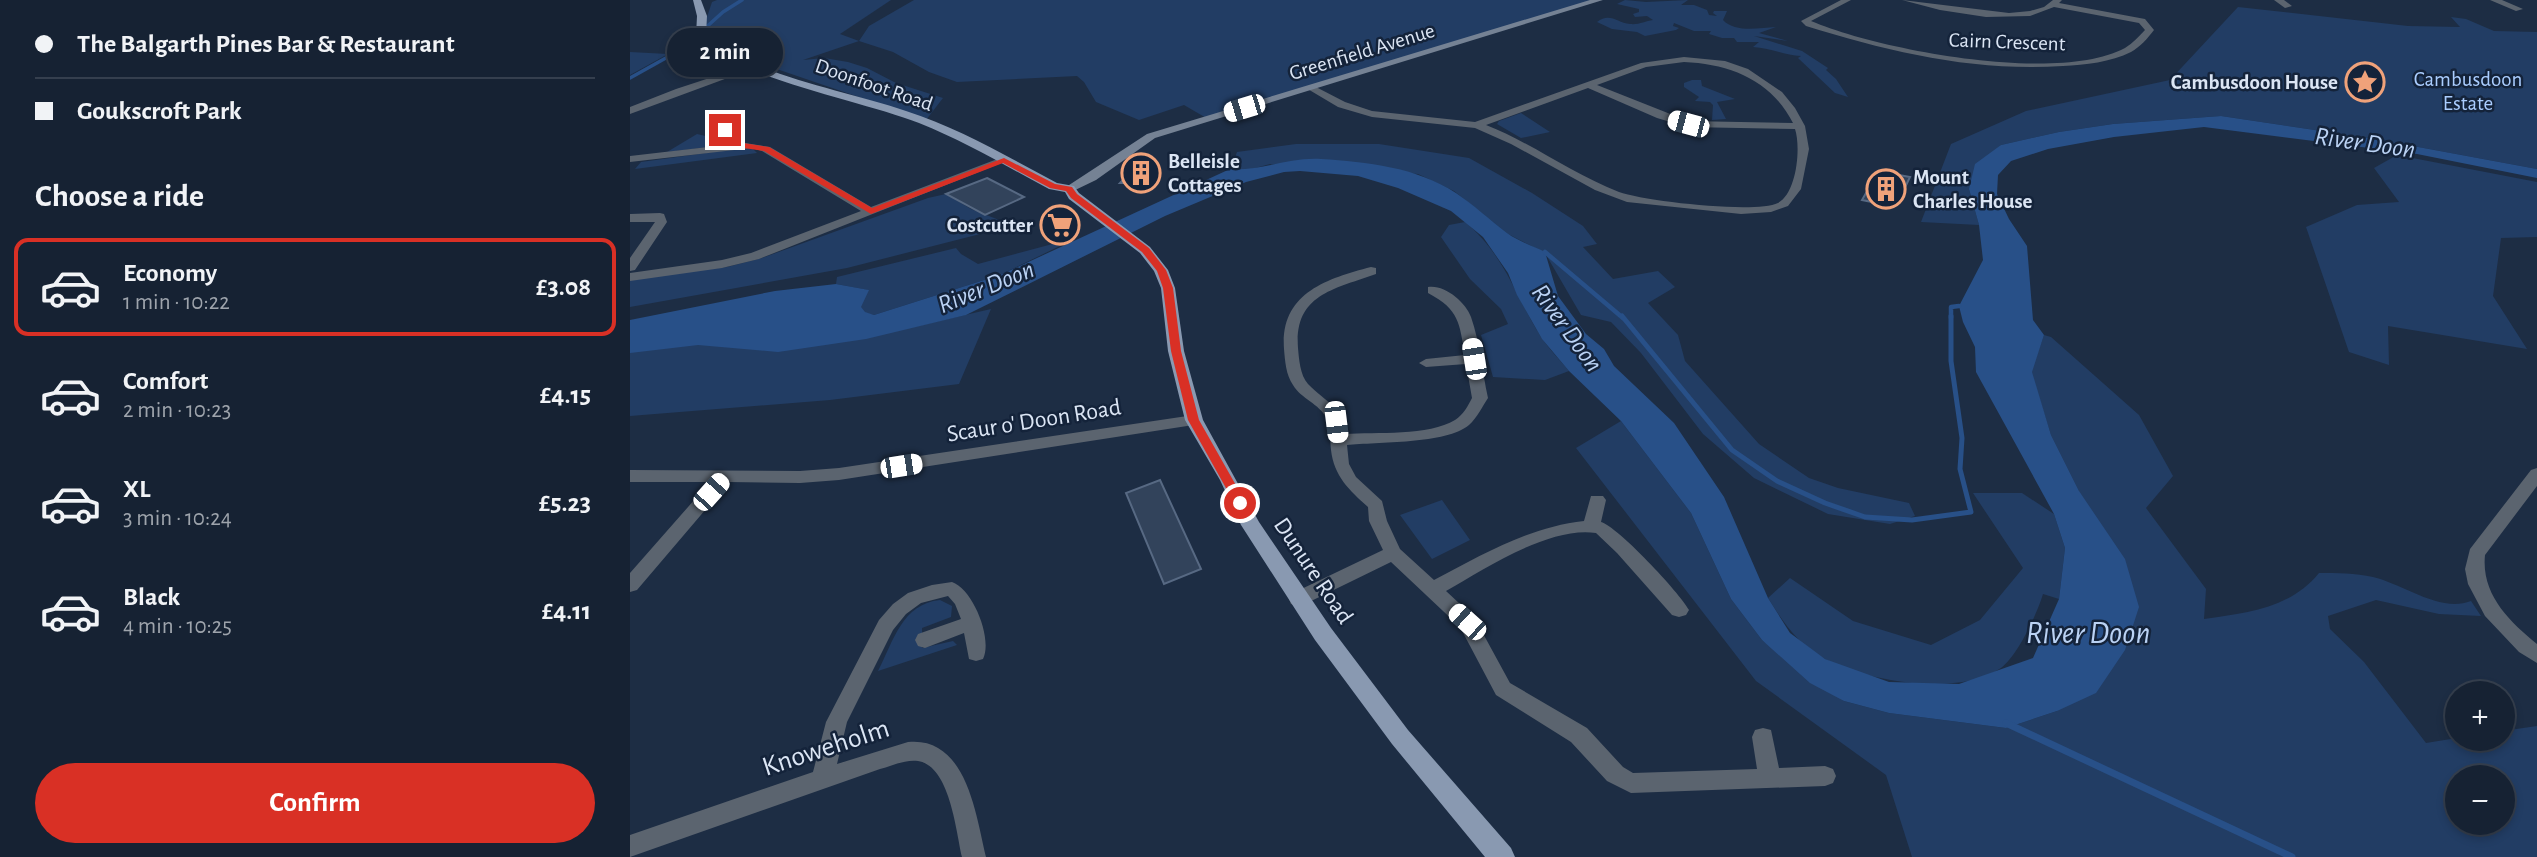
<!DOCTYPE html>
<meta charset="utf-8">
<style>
:root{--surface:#162233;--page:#1f2a3b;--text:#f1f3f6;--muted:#9ea4ac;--line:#353f4e;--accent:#d93025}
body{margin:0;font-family:"Alegreya Sans",sans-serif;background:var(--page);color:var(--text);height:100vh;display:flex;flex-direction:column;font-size:26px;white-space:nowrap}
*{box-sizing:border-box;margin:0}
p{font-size:23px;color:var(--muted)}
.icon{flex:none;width:38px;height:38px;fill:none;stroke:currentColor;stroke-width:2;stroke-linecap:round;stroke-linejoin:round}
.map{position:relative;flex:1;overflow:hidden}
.drawer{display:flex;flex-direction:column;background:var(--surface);width:630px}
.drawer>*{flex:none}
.banner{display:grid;align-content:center;height:154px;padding:0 35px;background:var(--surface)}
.tools{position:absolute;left:1815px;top:681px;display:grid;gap:14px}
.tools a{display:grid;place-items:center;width:70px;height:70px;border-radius:50%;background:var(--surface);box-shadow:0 4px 10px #0003,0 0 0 2px var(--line);font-size:35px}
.end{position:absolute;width:32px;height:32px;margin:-16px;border:9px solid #d93025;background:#fff;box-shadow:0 0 0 4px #fff}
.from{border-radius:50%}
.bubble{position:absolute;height:49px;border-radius:24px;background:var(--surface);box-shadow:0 4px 10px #0003,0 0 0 2px var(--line);font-size:23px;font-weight:700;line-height:49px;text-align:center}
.car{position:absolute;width:21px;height:42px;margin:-21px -10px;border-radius:9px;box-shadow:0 0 5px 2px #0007;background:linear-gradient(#fff 24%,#345 0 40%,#fff 0 76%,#345 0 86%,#fff 0)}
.banner b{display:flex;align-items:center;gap:24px;height:66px;font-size:26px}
.banner b+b{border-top:2px solid var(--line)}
.banner i{width:18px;height:18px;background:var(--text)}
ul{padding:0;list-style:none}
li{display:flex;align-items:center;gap:21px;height:98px;margin:0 14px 10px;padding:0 21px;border:4px solid transparent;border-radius:14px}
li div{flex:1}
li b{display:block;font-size:26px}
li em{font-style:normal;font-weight:700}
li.on{border-color:var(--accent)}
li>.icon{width:63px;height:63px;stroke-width:1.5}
h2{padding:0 35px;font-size:32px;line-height:84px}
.cta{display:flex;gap:14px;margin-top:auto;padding:14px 35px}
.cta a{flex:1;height:80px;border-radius:42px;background:var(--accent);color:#fff;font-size:28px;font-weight:700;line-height:80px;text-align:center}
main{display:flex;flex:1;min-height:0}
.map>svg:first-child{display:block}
.green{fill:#223d64;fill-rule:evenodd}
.water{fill:#285088}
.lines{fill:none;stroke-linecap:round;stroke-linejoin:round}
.stream-far3{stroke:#285088;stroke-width:3.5}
.stream-far2{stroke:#285088;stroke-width:4.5}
.stream-far1{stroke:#285088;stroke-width:5}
.stream{stroke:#285088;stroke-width:7}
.building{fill:#32435b;stroke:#576983;stroke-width:2}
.street{fill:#5b646f;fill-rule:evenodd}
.secondary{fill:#758294;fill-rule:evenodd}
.primary{fill:#8999b1;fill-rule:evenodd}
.route{fill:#d93025}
.labels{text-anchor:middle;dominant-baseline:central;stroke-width:5;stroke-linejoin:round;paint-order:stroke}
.far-street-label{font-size:21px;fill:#dbe5f4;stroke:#14233a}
.far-park-label{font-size:21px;fill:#aacdff;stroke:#14233a}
.far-poi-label{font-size:21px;font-weight:bold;fill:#dbe5f4;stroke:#14233a;text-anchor:end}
.street-label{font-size:24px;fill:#dbe5f4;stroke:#14233a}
.water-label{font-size:26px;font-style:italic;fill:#bad2f4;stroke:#14233a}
.near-street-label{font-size:28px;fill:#dbe5f4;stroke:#14233a}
.near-water-label{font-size:32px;font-style:italic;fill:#bad2f4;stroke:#14233a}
</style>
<main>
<section class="drawer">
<div class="banner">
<b><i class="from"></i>The Balgarth Pines Bar &amp; Restaurant</b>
<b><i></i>Goukscroft Park</b>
</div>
<h2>Choose a ride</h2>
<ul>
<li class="on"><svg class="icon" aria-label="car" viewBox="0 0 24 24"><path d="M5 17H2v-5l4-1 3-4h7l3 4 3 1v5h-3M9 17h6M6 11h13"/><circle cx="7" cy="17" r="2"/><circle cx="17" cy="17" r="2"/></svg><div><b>Economy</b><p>1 min · 10:22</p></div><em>£3.08</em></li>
<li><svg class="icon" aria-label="car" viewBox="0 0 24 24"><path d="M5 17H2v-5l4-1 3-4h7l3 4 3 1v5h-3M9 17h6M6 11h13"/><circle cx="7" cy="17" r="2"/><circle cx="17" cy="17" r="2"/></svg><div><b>Comfort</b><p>2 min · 10:23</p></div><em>£4.15</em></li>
<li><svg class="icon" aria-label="car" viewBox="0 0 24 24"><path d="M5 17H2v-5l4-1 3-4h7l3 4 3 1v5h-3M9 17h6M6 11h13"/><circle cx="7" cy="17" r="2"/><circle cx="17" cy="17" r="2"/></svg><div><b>XL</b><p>3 min · 10:24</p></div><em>£5.23</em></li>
<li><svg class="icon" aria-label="car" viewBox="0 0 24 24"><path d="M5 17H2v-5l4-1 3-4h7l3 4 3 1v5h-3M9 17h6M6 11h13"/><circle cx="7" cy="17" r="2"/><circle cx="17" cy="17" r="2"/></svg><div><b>Black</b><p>4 min · 10:25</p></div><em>£4.11</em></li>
</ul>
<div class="cta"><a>Confirm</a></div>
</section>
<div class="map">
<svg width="1907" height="857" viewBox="0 0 1907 857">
<rect width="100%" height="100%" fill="#1d2d44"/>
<path class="green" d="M87,0h174l-51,34 19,7 10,-15 45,-26h685l-391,119 -24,-14 -45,15 -43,-18 -12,-20 -7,-6 -120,6 -28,-10 -36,-20 -34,-11 -56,19 21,-2 24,4 19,6 29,15 47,15 -17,22 -164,-56 19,-7 -8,-2 -17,7 -36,-13 -15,-26 7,-21z
M995,0l21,2 42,-2 -7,5h13l13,5 2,5 8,1 -4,-3 1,-2h13l-4,9c12,13 36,8 53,7l-17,6 29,8 -34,-5 48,15 26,17 -2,2 10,9 12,18 -13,-4 -37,-35 3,-2c-16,-1 -31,-8 -48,-9l6,-5h-22l-3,-4h-12l-13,-4 2,-3h-17l-20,-8 -1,3 6,2 -3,2 -31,6 -8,-4 -25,-3 -15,-7c13,-10 20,1 33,2 9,1 15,-3 23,-4l-6,-4 -12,1 -2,-3 6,-2v-3l-22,-5z
M1608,7l170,19 52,1 -9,-10 15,2 28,12 43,1v137l-162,-30 -154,-23 -108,8 -54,8 -58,13 -32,44 10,36 -58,-3 30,-78 75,-33 144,-31z
M0,52l38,2 -38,21z
M1062,80h9l1,6 33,13 -18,3 9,17 -14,1 1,-15 -3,-3 -15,-1 4,-4 -15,-10v-4z
M891,113l29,19 -29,6 -24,-14 2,-3z
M67,134l34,8 -5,3 -59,7z
M666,144h83l90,14 63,35 51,33 14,18 -14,3 30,32 45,-8 17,16 -27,16 30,32 7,26 74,83 50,34 29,10 71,15 6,13 -25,8 -62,-10 -74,-36 -51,-44 -62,-81 -30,-31 -30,-7 -36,-62 -37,-19 -54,-43 -36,-17 -148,-10 -22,6 -17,-1 6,-17z
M105,149h18l4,4 -122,16 6,-7z
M1767,155l140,27v55l-36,1 -8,58 34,53 -139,-23 1,39 -40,-13 -43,-125 51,-22 42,-3 -25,-34z
M316,194l25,15 41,16 -25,7 -7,-7 -23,-6 27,14 -137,35 -217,39v-29l97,-11 35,-9 166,-60z
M835,222c39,32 50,73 76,115 8,12 19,23 28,34l-24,9 -52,-3 -12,-42 27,-11 -7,-15 -31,-30 -29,-42 8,-12z
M430,242l4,2 -64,31 -126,40 -9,-2 -5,-6 8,-17 -32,-6 1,-7 119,-29 5,6 17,10z
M361,309l-32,75 -129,16 -200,16v-72l279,-16z
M1414,335l7,2 88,78 34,61 -27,32 60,81 -2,30c43,-6 87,-11 115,-46 18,0 36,0 54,4 30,7 67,36 98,24l10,15 -42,-2 -63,-14 -48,16 2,13 34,33 62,81 31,-5h45l1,-7 34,-5v131h-625l-26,-82 -130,-94 -180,-233 45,-27 70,92 40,86 31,41 82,61 45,12 117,15 51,-17 22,-220 -28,-56 -20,-63zM1827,777h45v45h-45z
M1343,493h49l32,21 11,34 -6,51 -16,-5c-6,20 -25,61 -42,74 -42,29 -133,14 -176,-9 -26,-13 -42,-37 -57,-61l22,-20 63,43 78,24 49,-25 43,-52z
M812,500l28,40 -38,19 -32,-44z
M310,600l12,6 -1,11 -29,11v20l31,-7 4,4 -79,26c16,-31 24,-67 62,-71z"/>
<path class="water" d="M1591,116l154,23 162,30v9l-120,-24 -213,-27 -90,10 -66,12 -37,12 -13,14 -1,19 12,25 18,27 6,74 11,15 -12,37 19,63 28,56 46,68 14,48 -14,43 -29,43 -39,18 -51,17 -117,-15 -45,-12 -34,-18 -48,-43 -31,-41 -40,-86 -70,-92 -52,-50 -27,-32 -25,-44 -9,-22 -25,-36 -32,-26 -53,-23 -40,-12 -58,-5 -16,1 -38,10 -81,34 -199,99 -100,24 -88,13 -80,-7 -68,8v-33l145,-29 61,-7 33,6 -8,17 4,5 9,3 126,-40 230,-106c31,2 60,-12 91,-10 46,3 95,8 135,34 18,12 34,27 51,40 11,8 26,13 38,19l13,44 28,38 18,15 10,17 60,57 50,74 44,101 22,35 35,26 64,23 70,2 74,-26 26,-59 6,-51 -11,-34 -78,-142 -1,-25 -12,-25 -4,-16 24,-46 -4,-35 -10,-36 6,-25 26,-19 58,-13 54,-8z"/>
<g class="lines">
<path class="stream-far3" d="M0,78l52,-29 41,-37 19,-12"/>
<path class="stream-far2" d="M915,252l78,66
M1321,318v-11l8,-1"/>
<path class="stream-far1" d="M992,316l110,134 45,31 48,22 40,14 47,3 59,-8 -11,-43 2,-31 -11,-77v-45"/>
<path class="stream" d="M1376,723l286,134"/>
</g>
<path class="building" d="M505,167l17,1 -13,15h-19z
M1258,173l22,4 -12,25 -19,-4 -2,5 -15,-3 12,-21 10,2z
M357,178l37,19 -39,18 -39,-21z
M530,480l41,89 -37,15 -38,-91z"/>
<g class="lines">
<path class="street" d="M1211,0h10l-40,21c68,29 247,63 314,27 8,-5 14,-12 20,-18l-6,-7 -85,-16 -24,9 -44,1 -46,-7 -38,-10 107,13 21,-2 14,-4 9,-7h9l-3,3 86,16 9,11c-6,8 -14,17 -23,22 -20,10 -46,13 -68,14 -89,6 -173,-14 -257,-40l-5,-5z
M1644,0h10l8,6 -7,2z
M1860,0h12l21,9 -7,2z
M1054,57l41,4 23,8 34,23 13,16 10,18 4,23 -8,40 -13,17 -17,6 -30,2 -114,-12 -32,-12 -84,-46 -36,-16 -103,-11 -34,-10 -32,-19 8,-2 31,16 27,9 103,11 166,-59zM1054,62c46,2 87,18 109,61l-105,-2 -91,-36 49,-18zM958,88l69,30 30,9 108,2c6,18 2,64 -17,74 -23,11 -134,-2 -159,-11 -47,-18 -87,-49 -133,-67z
M122,64l8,2 -130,48v-7l46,-18z
M81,124l31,8 3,11 25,4 101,60 129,-49 9,2 -250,99 -37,9 -92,13v-8l92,-13 29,-7 110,-42 -99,-60 -10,-3 -122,14v-6l104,-12 -1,-8 -26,-7v-4z
M30,213l4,1 3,8 -32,48 -5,1v-13l25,-36h-25v-8z
M741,267l5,1v6c-41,15 -82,20 -78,74 1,11 2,27 10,36 18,19 33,20 37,50 31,-2 84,2 110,-14 8,-5 13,-14 17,-22l-6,-34 -40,3 -7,-4 7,-4 39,-4c-6,-32 -5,-45 -37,-62v-6c16,-3 38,15 43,30 9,26 11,54 17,81 -6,9 -11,20 -19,27 -22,19 -93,17 -122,20l2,19 7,13 26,24 5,20 13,28 34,31c48,-25 95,-53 150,-59l7,-25h12l3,4 -5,22c16,4 79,71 88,88l-3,5 -7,2 -7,-2 -55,-62 -21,-20c-47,-7 -111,36 -150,58l28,26 36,66 77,45 36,39 10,6 124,-4 -5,-32 3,-7 8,-2 8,2 8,38 46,-2 8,3 3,7 -3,7 -8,3 -194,7 -24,-12 -36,-39 -75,-47 -36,-68 -69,-65 -86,42 -7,2 -7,-2 -2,-5 2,-5 92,-44 -14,-29 -1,-14c-19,-17 -34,-31 -37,-57 -1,-9 0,-22 -4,-31 -8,-16 -26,-20 -34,-34 -7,-10 -8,-24 -9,-36 -4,-55 41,-70 87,-82z
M564,415l8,5 -2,4 -361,56 -39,3 -71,-1 -92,108 -7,2v-19l80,-91h-80v-12l170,1 39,-3z
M1907,468v18l-52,69c-4,39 24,66 52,89v19l-18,-11 -34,-36 -17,-32 -3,-15 5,-20 61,-79z
M322,582c21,7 41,57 31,77l-7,2 -7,-2 -5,-26 -39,15 -7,-2 -3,-6 3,-6 43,-15 -6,-15 -7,-8 -27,7 -15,11 -13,16 -46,92 -10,42 71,-22c59,-6 68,74 78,115h-24c-6,-26 -12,-91 -44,-96 -12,-2 -26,5 -38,8l-250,88v-22l183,-63 13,-50 53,-102 14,-16 15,-11 24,-8z"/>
<path class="secondary" d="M960,0h13l-448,138 -59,42 -27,13 -6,-4 84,-55z"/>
<path class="primary" d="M63,0h8l6,16 -1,19c52,43 137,54 200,76 53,17 102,46 151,72l17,3 5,7 71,54 18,23 7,18 9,63 19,69 56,102 72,106 77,102 103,118 4,9h-30l-93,-113 -77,-104 -74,-115 -21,-45 -35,-60 -17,-69 -7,-63 -7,-17 -14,-18 -71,-54 -4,-7 -16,-3c-43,-23 -85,-48 -130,-66 -58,-23 -182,-44 -223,-87l1,-20z"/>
</g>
<path class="route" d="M95,128l16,4 2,11 26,4 103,61 132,-50 51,26 17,3 5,7 72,54 17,22 7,18 8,63 18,69 47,83 -1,3h-9l-48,-86 -17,-69 -8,-63 -6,-17 -15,-19 -71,-54 -5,-7 -16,-3 -47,-25 -132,51 -107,-63 -27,-4 -2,-12 -13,-3z"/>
<defs>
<g id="sight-ring" transform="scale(2.0125)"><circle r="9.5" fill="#14233a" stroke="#f0a27a" stroke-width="1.5"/><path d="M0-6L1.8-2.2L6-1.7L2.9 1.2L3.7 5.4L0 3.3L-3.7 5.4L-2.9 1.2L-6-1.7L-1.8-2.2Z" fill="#f0a27a"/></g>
<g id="building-ring" transform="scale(2.0125)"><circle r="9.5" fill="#14233a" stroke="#f0a27a" stroke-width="1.5"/><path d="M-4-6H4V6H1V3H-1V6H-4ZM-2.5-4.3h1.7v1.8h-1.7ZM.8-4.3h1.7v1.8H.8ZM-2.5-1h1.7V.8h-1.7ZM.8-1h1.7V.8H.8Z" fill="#f0a27a"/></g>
<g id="supermarket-ring" transform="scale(2.0125)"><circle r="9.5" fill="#14233a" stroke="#f0a27a" stroke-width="1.5"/><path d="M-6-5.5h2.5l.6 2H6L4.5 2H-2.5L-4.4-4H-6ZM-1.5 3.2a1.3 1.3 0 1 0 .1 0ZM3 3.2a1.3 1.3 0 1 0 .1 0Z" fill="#f0a27a"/></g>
</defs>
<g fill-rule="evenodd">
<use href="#sight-ring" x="1735" y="82"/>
<use href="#building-ring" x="511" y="173"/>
<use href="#building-ring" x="1256" y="189"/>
<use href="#supermarket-ring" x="430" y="225"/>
</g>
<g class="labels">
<g class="far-street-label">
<text transform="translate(1377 42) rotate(2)">Cairn Crescent</text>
<text transform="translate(732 52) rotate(-17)">Greenfield Avenue</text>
<text transform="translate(244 85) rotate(19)">Doonfoot Road</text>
</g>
<g class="far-park-label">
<text x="1838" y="79">Cambusdoon<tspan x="1838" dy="24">Estate</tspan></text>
</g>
<g class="far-poi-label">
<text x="1708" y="82">Cambusdoon House</text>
<text x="538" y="161" text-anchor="start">Belleisle<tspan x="538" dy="24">Cottages</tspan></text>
<text x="1283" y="177" text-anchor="start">Mount<tspan x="1283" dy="24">Charles House</tspan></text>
<text x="403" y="225">Costcutter</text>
</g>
<g class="street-label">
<text transform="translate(404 421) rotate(-9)">Scaur o' Doon Road</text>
<text transform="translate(683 571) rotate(56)">Dunure Road</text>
</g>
<g class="water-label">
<text transform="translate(1735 143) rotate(8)">River Doon</text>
<text transform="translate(356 287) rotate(-22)">River Doon</text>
<text transform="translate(937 328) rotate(54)">River Doon</text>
</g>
<g class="near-street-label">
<text transform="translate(196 748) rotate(-18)">Knoweholm</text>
</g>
<g class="near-water-label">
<text x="1458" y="633">River Doon</text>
</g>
</g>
</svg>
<div class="tools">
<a>+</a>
<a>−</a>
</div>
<i class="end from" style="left:610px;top:503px"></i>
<i class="end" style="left:95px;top:130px"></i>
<div class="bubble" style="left:37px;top:28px;width:116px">2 min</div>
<i class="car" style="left:614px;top:108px;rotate:253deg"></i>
<i class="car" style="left:1058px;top:124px;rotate:285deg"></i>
<i class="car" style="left:844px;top:359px;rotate:351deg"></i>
<i class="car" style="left:706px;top:422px;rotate:173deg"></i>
<i class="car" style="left:271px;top:466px;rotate:81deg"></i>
<i class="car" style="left:81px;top:492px;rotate:42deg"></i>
<i class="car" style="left:837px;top:622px;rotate:312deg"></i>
</div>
</main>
